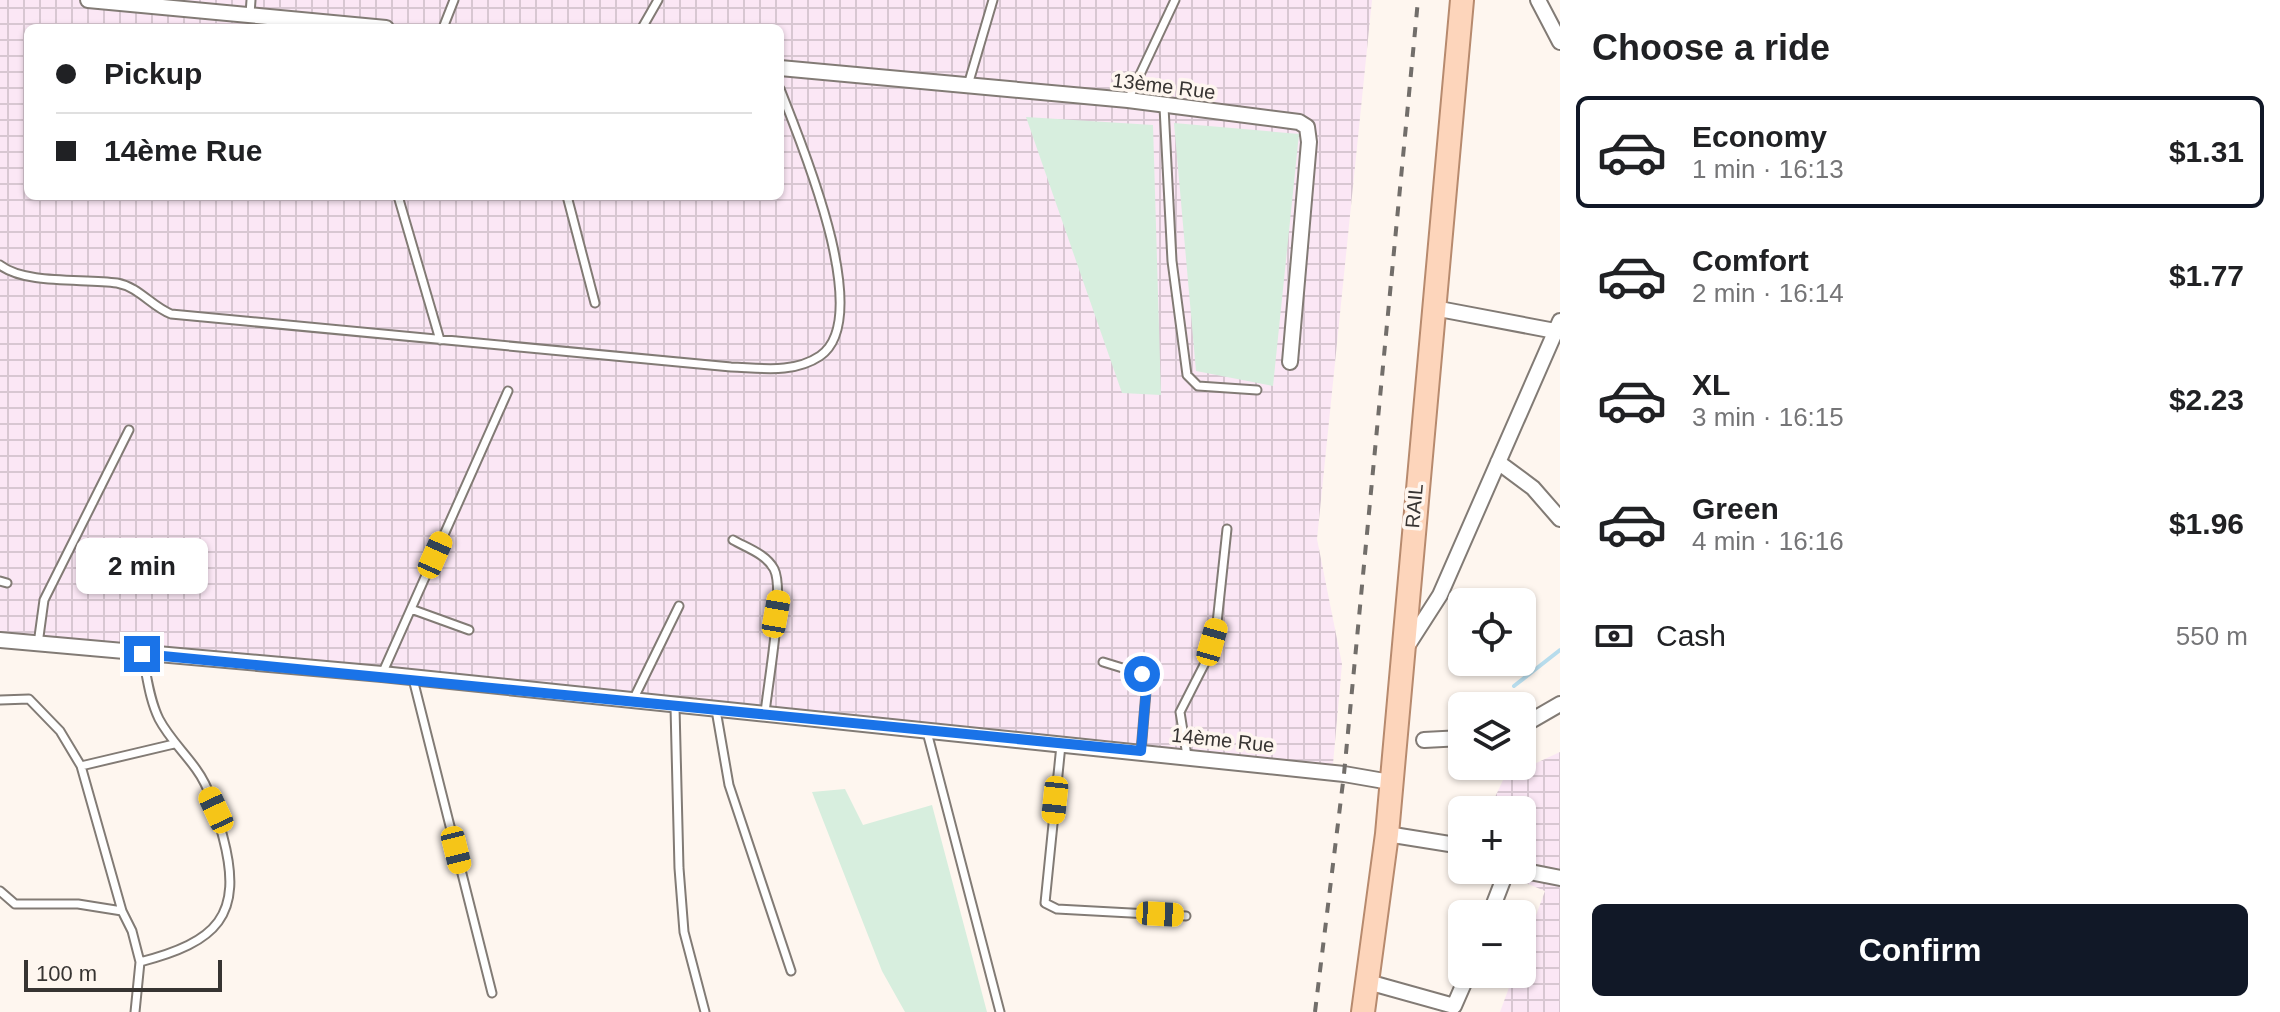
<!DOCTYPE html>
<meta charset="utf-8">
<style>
:root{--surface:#fff;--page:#f2f2f2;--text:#202124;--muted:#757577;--line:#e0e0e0;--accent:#111827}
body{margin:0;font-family:Arial,sans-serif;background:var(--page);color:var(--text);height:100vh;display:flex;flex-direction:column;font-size:30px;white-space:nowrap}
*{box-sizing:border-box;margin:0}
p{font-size:26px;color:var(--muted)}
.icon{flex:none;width:44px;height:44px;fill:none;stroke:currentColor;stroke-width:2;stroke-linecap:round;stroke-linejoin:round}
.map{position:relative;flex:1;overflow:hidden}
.sheet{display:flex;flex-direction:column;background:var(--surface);width:720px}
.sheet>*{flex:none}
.guide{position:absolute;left:24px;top:24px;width:760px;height:176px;border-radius:12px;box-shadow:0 2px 6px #0004;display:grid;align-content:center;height:176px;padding:0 32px;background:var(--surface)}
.fabs{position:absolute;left:1448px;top:588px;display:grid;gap:16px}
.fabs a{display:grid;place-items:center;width:88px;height:88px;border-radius:12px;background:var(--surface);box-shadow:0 2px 6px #0004;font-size:40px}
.scale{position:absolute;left:24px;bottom:20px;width:198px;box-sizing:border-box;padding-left:8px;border:4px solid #373432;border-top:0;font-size:22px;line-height:28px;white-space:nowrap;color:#373432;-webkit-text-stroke:6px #fef6ef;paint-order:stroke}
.end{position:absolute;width:36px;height:36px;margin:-18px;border:10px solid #1a73e8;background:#fff;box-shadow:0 0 0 4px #fff}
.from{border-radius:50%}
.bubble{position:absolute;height:56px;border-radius:12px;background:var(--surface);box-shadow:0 2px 6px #0004;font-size:26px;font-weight:600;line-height:56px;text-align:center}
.car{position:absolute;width:24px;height:48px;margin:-24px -12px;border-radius:10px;box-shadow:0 0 6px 2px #0007;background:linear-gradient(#f5c518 24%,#345 0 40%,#f5c518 0 76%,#345 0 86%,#f5c518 0)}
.guide b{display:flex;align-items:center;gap:28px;height:76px;font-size:30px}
.guide b+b{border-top:2px solid var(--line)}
.guide i{width:20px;height:20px;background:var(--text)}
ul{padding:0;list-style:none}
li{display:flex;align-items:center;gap:24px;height:112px;margin:0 16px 12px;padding:0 16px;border:4px solid transparent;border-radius:12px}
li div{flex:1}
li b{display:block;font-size:30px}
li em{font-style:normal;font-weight:600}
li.on{border-color:var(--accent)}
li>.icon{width:72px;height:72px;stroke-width:1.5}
h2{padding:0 32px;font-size:36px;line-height:96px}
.pay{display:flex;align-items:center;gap:20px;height:88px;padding:0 32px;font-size:30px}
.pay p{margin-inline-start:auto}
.action{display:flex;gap:16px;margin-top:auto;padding:16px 32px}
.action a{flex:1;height:92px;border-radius:12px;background:var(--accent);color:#fff;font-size:32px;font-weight:600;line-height:92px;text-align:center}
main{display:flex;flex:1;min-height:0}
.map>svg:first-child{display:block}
.industrial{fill:url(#industrial-grid);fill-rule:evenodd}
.green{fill:#d7eede}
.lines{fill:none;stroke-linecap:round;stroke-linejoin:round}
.stream{stroke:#b7dcec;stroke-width:4}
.lane-casing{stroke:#827b75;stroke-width:11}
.street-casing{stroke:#827b75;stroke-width:18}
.primary-casing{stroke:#b78a6e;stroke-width:26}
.lane{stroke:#fff;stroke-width:7}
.street{stroke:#fff;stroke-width:14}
.primary{stroke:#fdd5bb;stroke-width:22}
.rail{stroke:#726e6a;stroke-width:4;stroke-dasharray:10 10;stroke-linecap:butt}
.route{stroke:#1a73e8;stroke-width:10}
.labels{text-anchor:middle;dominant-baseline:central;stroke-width:7;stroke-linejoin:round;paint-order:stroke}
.street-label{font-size:20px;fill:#373432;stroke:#fef6ef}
</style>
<main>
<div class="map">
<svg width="1560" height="1012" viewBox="0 0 1560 1012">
<defs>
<pattern id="industrial-grid" width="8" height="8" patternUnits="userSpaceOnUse" patternTransform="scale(2)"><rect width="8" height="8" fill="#fbe7f5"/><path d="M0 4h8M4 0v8" fill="none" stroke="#d8c7d2"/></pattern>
</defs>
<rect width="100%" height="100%" fill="#fef6ef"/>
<path class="industrial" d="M0,0h1372l-55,539 25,125 -9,100 -1333,-128zM28,28h752v168h-752z
M1560,752v260h-60l14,-38h8v-21l23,-62 -50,-21h27v-60h-33l15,-32z"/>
<path class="green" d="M1026,117l127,8 8,270 -39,-2z
M1174,123l125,11 -26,252 -77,-15z
M845,789l18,36 69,-20 55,207h-82l-23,-41 -70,-179z"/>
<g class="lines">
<path class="stream" d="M1514,686l46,-36"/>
<g class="lane-casing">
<path id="lane" d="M250,14l1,-14
M443,28l11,-28
M642,28l16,-28
M968,85l25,-85
M1128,100l47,-100
M1164,107l8,154 15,114 11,11 59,4
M398,196l42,144
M567,196l28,107
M0,265c26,20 84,13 117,18 22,4 34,23 54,31l560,53c30,1 62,7 89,-11 56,-38 -21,-218 -40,-267
M733,540c14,8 33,14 41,29 11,21 -6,114 -9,144
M0,581l7,2
M411,609l58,21
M38,644l6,-44 85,-170
M1103,662l39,12 5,6 -6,71
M382,674l126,-283
M413,679l79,314
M0,700l29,-1 31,32 21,35 93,-22
M633,700l46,-94
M675,707l4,161 5,64 21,80
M716,710l13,75 62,186
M927,732l73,280
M1061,745l-16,158 12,6 129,7
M1187,756l-7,-44 26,-51 11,-38 10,-94
M81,766l41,145
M0,891l15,13h63l44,7 10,20 8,31
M135,1012l5,-50c77,-20 104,-46 83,-125 -6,-23 -13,-49 -27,-68 -12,-17 -27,-31 -37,-50 -10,-20 -12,-44 -17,-65"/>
</g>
<g class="street-casing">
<path id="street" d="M88,0l298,28
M1538,0l22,42
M780,68l348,32 171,22 8,5 2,15 -19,220
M1434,308l121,23
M1498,462l35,26 27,31
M0,640l382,34 962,100 46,8
M1406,648l34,-53 120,-274
M1522,726l38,-22
M1424,740l38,-2
M1387,834l75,12
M1520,870l40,8
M1490,914l17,-44
M1368,982l86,24 14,-32"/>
</g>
<g class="primary-casing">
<path id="primary" d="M1363,1012l24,-178 75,-834"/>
</g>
<use href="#lane" class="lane"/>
<use href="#street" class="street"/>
<use href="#primary" class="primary"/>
<path class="rail" d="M1315,1012l29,-238 74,-774"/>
</g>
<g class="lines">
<path class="route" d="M142,654l999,97 6,-71 -5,-6"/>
</g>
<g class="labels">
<g class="street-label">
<text transform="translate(1164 86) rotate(7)">13ème Rue</text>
<text transform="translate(1414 506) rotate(-85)">RAIL</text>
<text transform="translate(1223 740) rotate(6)">14ème Rue</text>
</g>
</g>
</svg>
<div class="fabs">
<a><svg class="icon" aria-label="locate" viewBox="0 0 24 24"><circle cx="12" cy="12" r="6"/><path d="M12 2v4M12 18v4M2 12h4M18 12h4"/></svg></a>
<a><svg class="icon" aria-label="layers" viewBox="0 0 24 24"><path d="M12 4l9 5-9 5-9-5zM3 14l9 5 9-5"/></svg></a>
<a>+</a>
<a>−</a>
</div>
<div class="scale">100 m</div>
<i class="end from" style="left:1142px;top:674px"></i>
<i class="end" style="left:142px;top:654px"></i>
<div class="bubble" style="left:76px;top:538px;width:132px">2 min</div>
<i class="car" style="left:435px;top:555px;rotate:24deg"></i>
<i class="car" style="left:776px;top:614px;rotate:10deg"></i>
<i class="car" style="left:1212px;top:642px;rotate:16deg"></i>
<i class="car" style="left:1055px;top:800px;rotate:186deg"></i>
<i class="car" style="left:216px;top:810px;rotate:335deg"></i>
<i class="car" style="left:456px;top:850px;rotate:166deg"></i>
<i class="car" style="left:1160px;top:914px;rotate:93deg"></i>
<div class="guide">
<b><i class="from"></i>Pickup</b>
<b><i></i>14ème Rue</b>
</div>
</div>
<section class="sheet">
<h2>Choose a ride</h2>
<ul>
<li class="on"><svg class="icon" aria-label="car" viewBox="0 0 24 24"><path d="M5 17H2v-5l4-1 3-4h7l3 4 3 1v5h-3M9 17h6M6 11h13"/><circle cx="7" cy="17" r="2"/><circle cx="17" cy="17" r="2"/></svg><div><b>Economy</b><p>1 min · 16:13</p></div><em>$1.31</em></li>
<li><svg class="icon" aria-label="car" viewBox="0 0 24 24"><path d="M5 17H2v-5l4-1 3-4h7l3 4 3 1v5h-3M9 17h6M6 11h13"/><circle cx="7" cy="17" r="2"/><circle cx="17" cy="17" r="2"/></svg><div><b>Comfort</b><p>2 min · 16:14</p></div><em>$1.77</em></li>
<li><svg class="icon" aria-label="car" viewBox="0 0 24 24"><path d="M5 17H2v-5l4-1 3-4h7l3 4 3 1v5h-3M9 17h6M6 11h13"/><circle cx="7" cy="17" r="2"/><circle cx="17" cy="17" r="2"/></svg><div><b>XL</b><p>3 min · 16:15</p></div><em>$2.23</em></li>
<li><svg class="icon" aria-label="car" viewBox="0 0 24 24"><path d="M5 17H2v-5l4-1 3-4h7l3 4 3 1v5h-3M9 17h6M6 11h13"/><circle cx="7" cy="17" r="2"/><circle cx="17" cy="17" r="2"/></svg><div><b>Green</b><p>4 min · 16:16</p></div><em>$1.96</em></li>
</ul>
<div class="pay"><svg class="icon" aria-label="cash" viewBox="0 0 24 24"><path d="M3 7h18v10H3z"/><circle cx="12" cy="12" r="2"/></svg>Cash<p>550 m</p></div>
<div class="action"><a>Confirm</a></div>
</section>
</main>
